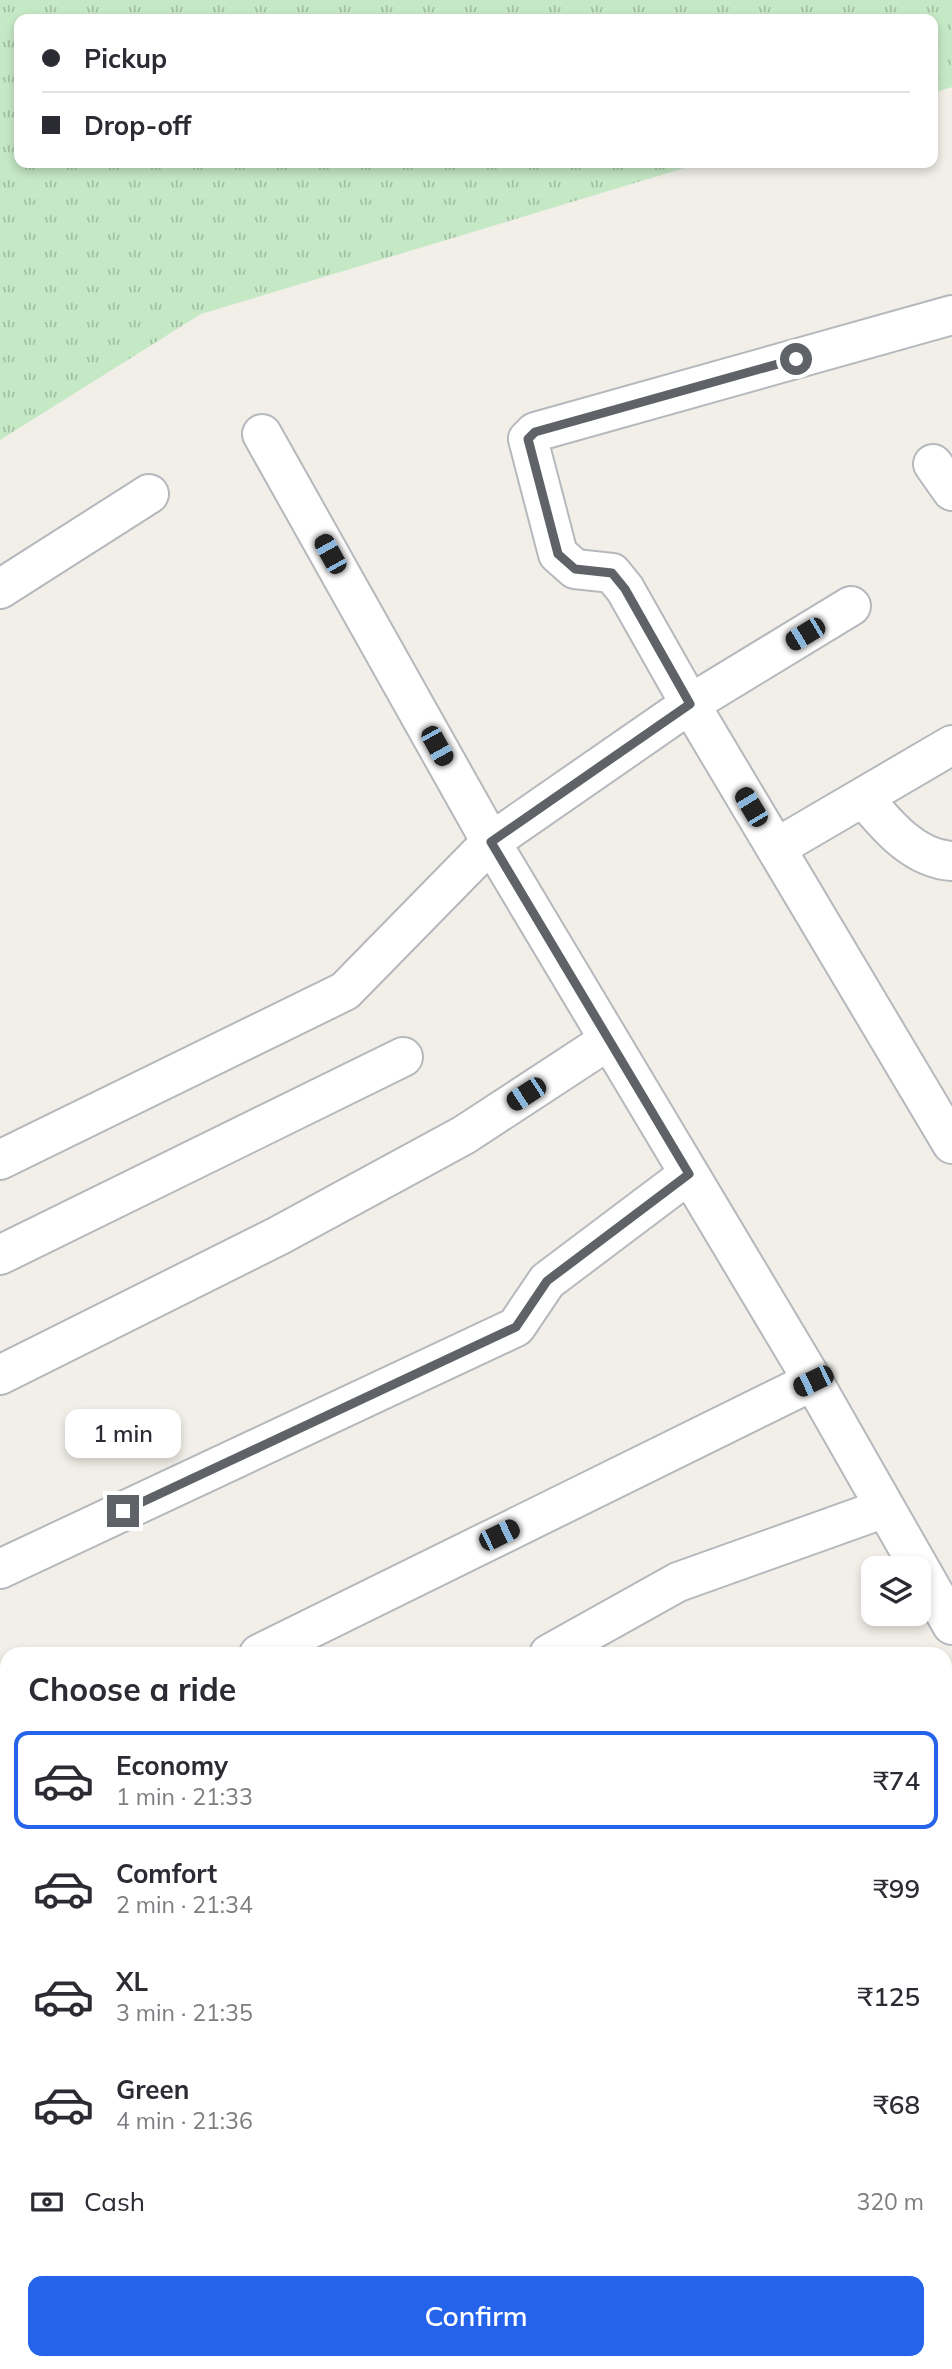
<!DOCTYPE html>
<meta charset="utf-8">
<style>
:root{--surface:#fff;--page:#f7f7f7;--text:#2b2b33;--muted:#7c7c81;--line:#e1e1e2;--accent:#2563eb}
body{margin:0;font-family:Mulish,sans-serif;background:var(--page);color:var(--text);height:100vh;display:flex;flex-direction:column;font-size:26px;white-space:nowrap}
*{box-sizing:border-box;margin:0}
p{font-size:23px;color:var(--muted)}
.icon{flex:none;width:38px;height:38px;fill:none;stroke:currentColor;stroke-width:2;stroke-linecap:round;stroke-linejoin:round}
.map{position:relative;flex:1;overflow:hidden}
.sheet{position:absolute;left:0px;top:1647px;width:952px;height:723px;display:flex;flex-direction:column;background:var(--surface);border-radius:21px 21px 0 0;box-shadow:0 4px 10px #0003}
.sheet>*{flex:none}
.guide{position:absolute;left:14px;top:14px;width:924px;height:154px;border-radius:14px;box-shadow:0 4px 10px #0003;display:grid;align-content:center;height:154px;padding:0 28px;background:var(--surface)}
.tools{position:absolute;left:861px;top:1556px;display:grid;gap:14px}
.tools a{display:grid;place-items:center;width:70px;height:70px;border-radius:14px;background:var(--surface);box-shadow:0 4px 10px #0003;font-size:35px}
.end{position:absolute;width:32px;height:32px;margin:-16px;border:9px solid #5f6368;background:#fff;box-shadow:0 0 0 4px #fff}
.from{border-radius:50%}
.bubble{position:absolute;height:49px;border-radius:14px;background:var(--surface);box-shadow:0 4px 10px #0003;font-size:23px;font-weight:600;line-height:49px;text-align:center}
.car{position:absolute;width:21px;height:42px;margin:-21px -10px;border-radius:9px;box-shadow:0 0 5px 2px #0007;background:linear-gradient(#222 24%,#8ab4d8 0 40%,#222 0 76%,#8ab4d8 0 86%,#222 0)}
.guide b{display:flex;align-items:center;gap:24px;height:66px;font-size:26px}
.guide b+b{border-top:2px solid var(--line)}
.guide i{width:18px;height:18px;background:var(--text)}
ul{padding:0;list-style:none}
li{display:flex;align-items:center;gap:21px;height:98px;margin:0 14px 10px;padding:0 14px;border:4px solid transparent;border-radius:14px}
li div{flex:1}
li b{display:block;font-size:26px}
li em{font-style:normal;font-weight:600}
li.on{border-color:var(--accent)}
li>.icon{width:63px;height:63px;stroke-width:1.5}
h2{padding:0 28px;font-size:32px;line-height:84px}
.pay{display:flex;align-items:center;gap:18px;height:77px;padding:0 28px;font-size:26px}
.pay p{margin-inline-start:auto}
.action{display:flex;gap:14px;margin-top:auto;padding:14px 28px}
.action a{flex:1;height:80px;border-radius:14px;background:var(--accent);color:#fff;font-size:28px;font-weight:600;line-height:80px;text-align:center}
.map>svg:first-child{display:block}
.grass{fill:url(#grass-tufts)}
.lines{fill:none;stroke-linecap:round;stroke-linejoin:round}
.minor-casing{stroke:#b5b8bc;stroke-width:42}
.minor{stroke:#fff;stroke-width:38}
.route{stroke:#5f6368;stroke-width:9}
</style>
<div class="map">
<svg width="952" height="2369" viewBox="0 0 952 2369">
<defs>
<pattern id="grass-tufts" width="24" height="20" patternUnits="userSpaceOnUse" patternTransform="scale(1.75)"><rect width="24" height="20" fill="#c5e8c5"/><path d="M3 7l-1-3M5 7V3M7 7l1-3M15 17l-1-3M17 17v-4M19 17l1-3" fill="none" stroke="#a3c0a4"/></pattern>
</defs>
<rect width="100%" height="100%" fill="#f1efe8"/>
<path class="grass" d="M0,0h952v87l-19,6v-74h-914v144h682l-500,151 -201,126z"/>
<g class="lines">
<g class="minor-casing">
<path id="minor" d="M952,315l-417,117 -7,7 30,115 17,15 37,4 13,16 65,115 262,440
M262,434l229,408 322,539 139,244
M933,464l19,27
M0,589l149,-95
M863,797c23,28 51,62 89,64
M776,848l176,-103
M0,1160l345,-169 146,-149 199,-138 161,-98
M0,1255l403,-198
M0,1375l278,-139 186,-101 145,-95
M0,1569l516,-242 31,-46 142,-107
M259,1654l554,-273
M549,1654l129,-72 207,-74
M945,1720l7,-3
M0,1729l7,16
M0,1779l7,-3
M0,1871l7,-4
M0,1974l7,-5
M945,2041l7,-3
M945,2067l7,15
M0,2161l7,-5
M945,2308l7,-5
M0,2330l7,-4
M288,2362l3,7
M108,2369l10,-7
M631,2369l9,-7
M866,2369l9,-7"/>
</g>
<use href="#minor" class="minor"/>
</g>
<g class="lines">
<path class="route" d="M123,1511l393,-184 31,-46 142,-107 -198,-332 199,-138 -65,-115 -13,-16 -37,-4 -17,-15 -30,-115 7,-7 261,-73"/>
</g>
</svg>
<div class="tools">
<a><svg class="icon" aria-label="layers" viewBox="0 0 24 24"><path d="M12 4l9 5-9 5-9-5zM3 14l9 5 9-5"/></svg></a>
</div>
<i class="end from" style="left:796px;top:359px"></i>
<i class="end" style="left:123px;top:1511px"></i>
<div class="bubble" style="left:65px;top:1409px;width:116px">1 min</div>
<i class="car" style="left:330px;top:554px;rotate:331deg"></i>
<i class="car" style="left:805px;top:634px;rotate:239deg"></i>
<i class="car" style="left:437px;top:746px;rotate:151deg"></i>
<i class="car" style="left:751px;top:807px;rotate:329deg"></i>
<i class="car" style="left:526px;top:1094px;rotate:237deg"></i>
<i class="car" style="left:813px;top:1381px;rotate:244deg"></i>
<i class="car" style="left:499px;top:1535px;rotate:64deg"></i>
<div class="guide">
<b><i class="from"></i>Pickup</b>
<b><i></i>Drop-off</b>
</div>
<section class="sheet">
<h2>Choose a ride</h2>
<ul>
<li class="on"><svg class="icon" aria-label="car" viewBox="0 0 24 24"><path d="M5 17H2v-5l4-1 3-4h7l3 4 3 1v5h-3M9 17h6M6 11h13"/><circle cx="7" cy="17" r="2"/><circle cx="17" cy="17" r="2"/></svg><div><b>Economy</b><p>1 min · 21:33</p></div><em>₹74</em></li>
<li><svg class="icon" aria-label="car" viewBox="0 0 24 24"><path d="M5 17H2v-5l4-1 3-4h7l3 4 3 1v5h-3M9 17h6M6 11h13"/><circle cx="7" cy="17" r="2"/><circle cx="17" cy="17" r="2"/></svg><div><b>Comfort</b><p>2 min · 21:34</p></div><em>₹99</em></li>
<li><svg class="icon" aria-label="car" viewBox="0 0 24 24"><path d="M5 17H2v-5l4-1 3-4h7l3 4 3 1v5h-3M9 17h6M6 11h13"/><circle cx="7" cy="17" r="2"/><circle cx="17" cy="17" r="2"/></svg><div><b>XL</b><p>3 min · 21:35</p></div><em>₹125</em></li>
<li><svg class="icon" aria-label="car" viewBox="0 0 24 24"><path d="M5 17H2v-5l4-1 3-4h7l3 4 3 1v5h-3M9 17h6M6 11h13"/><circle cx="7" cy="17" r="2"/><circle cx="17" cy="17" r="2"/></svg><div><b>Green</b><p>4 min · 21:36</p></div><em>₹68</em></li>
</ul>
<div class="pay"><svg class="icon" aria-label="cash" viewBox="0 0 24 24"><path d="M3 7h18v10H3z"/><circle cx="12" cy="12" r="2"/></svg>Cash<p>320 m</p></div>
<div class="action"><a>Confirm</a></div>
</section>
</div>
